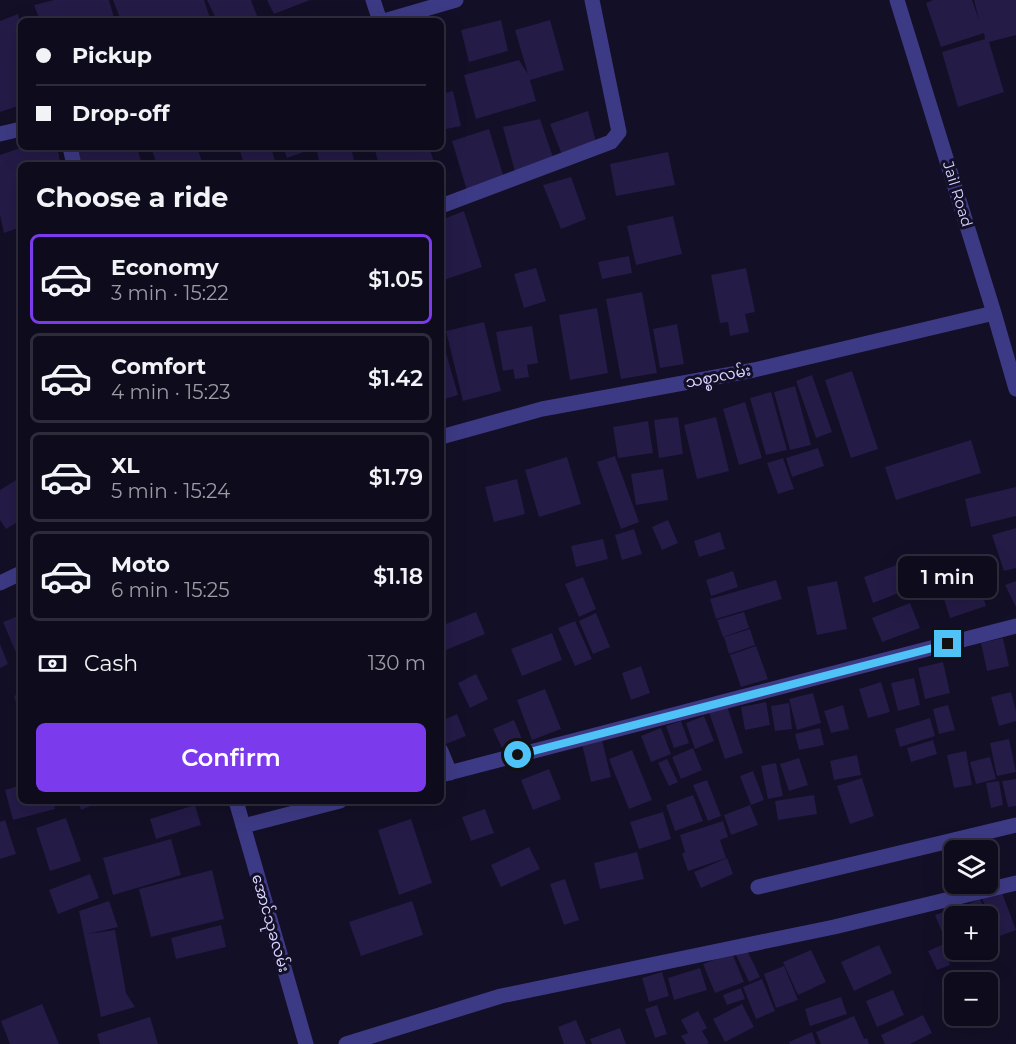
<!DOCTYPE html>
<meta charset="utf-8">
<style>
:root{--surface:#0e0b1c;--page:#1c1929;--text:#f1f3f6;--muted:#9b9ba3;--line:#2e2b3b;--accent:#7c3aed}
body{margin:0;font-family:Montserrat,"Noto Sans Myanmar",sans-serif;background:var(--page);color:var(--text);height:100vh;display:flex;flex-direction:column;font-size:22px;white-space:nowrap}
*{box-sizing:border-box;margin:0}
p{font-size:20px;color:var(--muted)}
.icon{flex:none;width:33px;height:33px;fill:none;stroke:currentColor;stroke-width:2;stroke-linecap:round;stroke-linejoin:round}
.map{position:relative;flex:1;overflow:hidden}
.drawer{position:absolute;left:18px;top:162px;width:426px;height:642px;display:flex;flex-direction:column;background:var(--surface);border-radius:9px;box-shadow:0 6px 24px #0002,0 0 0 2px var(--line)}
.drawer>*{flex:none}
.top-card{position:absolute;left:18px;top:18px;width:426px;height:132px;border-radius:9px;box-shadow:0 6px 24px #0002,0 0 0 2px var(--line);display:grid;align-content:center;height:132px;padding:0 18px;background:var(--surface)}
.buttons{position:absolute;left:944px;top:840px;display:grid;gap:12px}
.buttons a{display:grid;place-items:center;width:54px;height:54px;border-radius:9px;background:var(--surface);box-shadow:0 6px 24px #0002,0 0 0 2px var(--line);font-size:30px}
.end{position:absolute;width:27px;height:27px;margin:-14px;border:8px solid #4fc3f7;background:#111;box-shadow:0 0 0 3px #111}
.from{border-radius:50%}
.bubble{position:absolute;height:42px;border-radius:9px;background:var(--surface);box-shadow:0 6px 24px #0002,0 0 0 2px var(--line);font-size:20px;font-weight:600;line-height:42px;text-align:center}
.top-card b{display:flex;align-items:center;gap:21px;height:57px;font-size:22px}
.top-card b+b{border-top:2px solid var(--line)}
.top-card i{width:15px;height:15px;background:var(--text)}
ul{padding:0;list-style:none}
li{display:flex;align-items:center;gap:18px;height:90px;margin:0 12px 9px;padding:0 6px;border:3px solid var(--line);border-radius:9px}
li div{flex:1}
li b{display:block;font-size:22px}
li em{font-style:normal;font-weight:600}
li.current{border-color:var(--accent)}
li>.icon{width:54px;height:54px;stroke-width:1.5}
h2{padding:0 18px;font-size:27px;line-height:72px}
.pay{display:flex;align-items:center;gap:15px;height:66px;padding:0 18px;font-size:22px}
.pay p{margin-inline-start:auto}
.primary-button{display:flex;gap:12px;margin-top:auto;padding:12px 18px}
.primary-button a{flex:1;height:69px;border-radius:9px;background:var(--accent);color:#fff;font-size:24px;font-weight:600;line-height:69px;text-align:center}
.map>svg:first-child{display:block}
.building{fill:#241b47}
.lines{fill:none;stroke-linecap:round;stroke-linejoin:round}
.minor{stroke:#3d3a85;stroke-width:15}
.route{stroke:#4fc3f7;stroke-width:8}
.labels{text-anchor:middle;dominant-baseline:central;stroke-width:6;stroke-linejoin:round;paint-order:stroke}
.street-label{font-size:15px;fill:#d9d4ff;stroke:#130f26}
</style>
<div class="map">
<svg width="1016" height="1044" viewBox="0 0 1016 1044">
<rect width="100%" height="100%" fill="#130f26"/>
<path class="building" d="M54,0h55l6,21h-75l-6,-16z
M113,0h91l7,21h-90z
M207,0h44l8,21h-42z
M267,0h43l-36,14z
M933,0h39l7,20 -5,-20h42v35l-27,7 15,50 -46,15 -16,-55 43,-13 -1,-6 -43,14 -15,-44z
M18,14l3,13v78l-21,7v-91z
M501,20l7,31 -39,11 -8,-32z
M550,20l14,50 -34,10 6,21 -60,18 -12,-44 55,-15 9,14 -13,-44z
M453,91l8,35 -20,4v-36z
M588,111l8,31 -34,13 -12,-31z
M540,119l14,41 -39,12 -12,-45z
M489,129l15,49 -37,13 -15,-50z
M23,147h34l4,18h-40v62l-17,6 -4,-18v-60z
M73,147h64l5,18h-65z
M151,147h46l6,18h-46z
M239,147h32l5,18h-32z
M283,147h25l1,3 -22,8z
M316,147h35l4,18h-35z
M374,147h55l6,18h-56z
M668,152l7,33 -59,11 -6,-32z
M571,177l15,42 -25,10 -18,-44z
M464,211l18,56 -41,14v-61z
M673,216l9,38 -46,11 -9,-39z
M629,256l3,17 -30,6 -4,-17z
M536,268l10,33 -22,7 -10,-34z
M746,268l9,44 -10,2 4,18 -19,4 -2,-14 -8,1 -9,-48z
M642,292l15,81 -36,6 -15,-80z
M597,308l11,65 -38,7 -11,-65z
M484,322l17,69 -38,10 -17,-70z
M677,324l7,40 -24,4 -7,-39z
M532,326l6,37 -11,2 2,12 -14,2 -2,-10 -10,2 -7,-39z
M442,339l16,56 -17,5v-60z
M852,371l26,78 -27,9 -26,-78z
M812,375l20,57 -16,6 -20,-57z
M795,386l16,59 -21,5 -16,-58z
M771,392l16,58 -21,5 -16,-57z
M745,402l17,56 -23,7 -16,-56z
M678,417l5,37 -24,4 -5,-38z
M716,417l13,54 -32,8 -13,-54z
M648,421l5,32 -35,5 -5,-31z
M971,440l10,33 -85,27 -11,-33z
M818,448l6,18 -32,11 -6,-19z
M615,456l24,66 -18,7 -24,-67z
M567,457l14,47 -42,13 -14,-47z
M783,458l11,31 -16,5 -11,-31z
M663,469l5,31 -32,5 -5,-31z
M21,477v43l-15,9 -6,-9v-30z
M517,479l8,35 -31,8 -9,-35z
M1016,487v29l-45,11 -6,-28z
M668,520l10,23 -16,7 -10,-23z
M1016,528v40l-12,3 -12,-36z
M634,529l8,25 -20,6 -7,-25z
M720,532l5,17 -26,8 -5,-16z
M603,539l5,20 -32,8 -5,-21z
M970,556l16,50 -36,12 -16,-50z
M905,562l9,25 -41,16 -9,-26z
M733,571l5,16 -27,9 -5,-16z
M583,577l13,32 -17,8 -14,-33z
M776,580l6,19 -66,20 -6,-20z
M837,581l10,48 -30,6 -10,-48z
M1016,581v26l-11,-22z
M910,603l10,25 -38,14 -10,-24z
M476,612l9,22 -44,18v-26z
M744,612l5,16 -26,9 -6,-17z
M596,613l14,34 -17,7 -14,-33z
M21,615v49l-18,-42z
M575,621l17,38 -17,7 -17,-38z
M750,629l5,16 -26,9 -5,-17z
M552,633l10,27 -40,16 -11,-27z
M1003,638l6,28 -22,5 -6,-28z
M0,644l8,20 -8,4z
M756,646l12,33 -27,8 -11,-32z
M943,662l7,31 -25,6 -7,-31z
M641,666l9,27 -19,7 -9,-27z
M476,674l12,25 -18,9 -12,-25z
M914,678l6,27 -22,6 -7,-28z
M881,682l9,30 -22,6 -9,-29z
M545,689l16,40 -29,11 -15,-40z
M1011,692l5,19v10l-17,5 -8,-29z
M21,693v24l-7,-21z
M813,693l8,30 -24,7 -8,-31z
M766,702l4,23 -25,5 -4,-23z
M789,703l3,26 -17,2 -4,-25z
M843,705l6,24 -18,4 -7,-22z
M948,705l7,25 -16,4 -6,-25z
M727,706l16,47 -18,6 -16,-47z
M457,714l9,22 -20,8 -5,-11v-12z
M704,716l10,25 -19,8 -9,-26z
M930,718l5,18 -35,11 -5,-18z
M514,720l8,19 -20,9 -9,-19z
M681,721l8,22 -15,5 -8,-22z
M661,728l10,26 -20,8 -10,-26z
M820,728l4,17 -25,5 -4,-16z
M1009,739l7,33 -19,4 -7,-33z
M602,740l9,37 -20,5 -9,-38z
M933,740l4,14 -26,8 -4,-14z
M693,748l9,22 -21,9 -9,-22z
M632,750l20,50 -23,9 -20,-50z
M966,751l6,34 -18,3 -7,-33z
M857,755l4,20 -27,5 -4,-19z
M990,757l6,22 -20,5 -6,-22z
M799,758l9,27 -19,6 -9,-27z
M667,759l11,23 -9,4 -11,-23z
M776,763l7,33 -15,3 -7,-33z
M549,769l12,30 -28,11 -12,-30z
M753,771l11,29 -13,5 -11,-29z
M862,778l12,38 -24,8 -13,-38z
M1016,779v27l-8,1 -6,-26z
M707,780l14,36 -13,5 -15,-36z
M999,781l4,24 -12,3 -5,-25z
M21,785v16h32l2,8 -42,11 -8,-30z
M693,795l10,26 -28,10 -9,-26z
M814,795l3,19 -39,6 -3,-19z
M78,801h24l-21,9z
M195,805l6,20 -45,14 -6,-20z
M750,805l8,20 -27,10 -7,-20z
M485,809l9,24 -23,8 -9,-24z
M663,812l8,27 -32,10 -9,-27z
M66,818l15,43 -31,10 -14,-43z
M411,819l21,64 -33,12 -21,-65z
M5,820l11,34 -16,5v-37z
M723,821l5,16 -8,3 6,18 -38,13 -6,-17 3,-2 -5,-17z
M171,839l10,36 -68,20 -10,-37z
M529,847l11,22 -39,18 -10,-22z
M637,852l7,27 -44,10 -6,-26z
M727,858l6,16 -32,14 -7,-16z
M212,870l12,49 -73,18 -12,-48z
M90,874l9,24 -41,16 -9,-24z
M565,879l14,41 -15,5 -14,-41z
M1001,890l15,40 -19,7 -15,-39z
M980,899l7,17h-22l-3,-9z
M109,901l9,26 -30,7 27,-4 11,63 9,14 -34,10 -22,-106z
M412,901l11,34 -62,21 -12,-34z
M954,908l3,8h-3v34h8l-11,4 -16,-39z
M987,917l9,22 -9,3z
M221,925l5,22 -50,12 -5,-21z
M879,945l13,28 -38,18 -13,-29z
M942,945l8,20 -13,5 -9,-19z
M747,950l13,27 -11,5 -13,-27z
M811,950l15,32 -28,13 -15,-33z
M732,953l12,29 -29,11 -12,-29z
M784,966l14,34 -22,8 -12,-34z
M700,968l7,22 -33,10 -6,-22z
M662,972l7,24 -20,6 -7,-24z
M762,979l13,32 -19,8 -13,-32z
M741,988l4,11 -18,6 -4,-10z
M893,990l11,25 -27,12 -11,-26z
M841,997l6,17 -37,12 -5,-17z
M42,1004l17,40h-49l-9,-23z
M742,1004l12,23 -29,15 -12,-23z
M657,1005l10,29 -12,4 -10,-29z
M698,1011l9,17 -5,3 7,12 -3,1h-20l-5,-8 7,-3 -7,-13z
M923,1015l9,18 -22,11h-25l-4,-9z
M854,1016l10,23 3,-1 2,6h-48l-5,-12z
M150,1017l8,27h-58l-3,-10z
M576,1020l10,24h-22l-6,-17z
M620,1028l6,16h-34l-2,-5z
M812,1032l4,12h-26l-1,-2z"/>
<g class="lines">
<path class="minor" d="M373,0l7,21
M897,0l97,313 22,76
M384,21l72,-21
M0,134l21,-5
M70,147l4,18
M441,206l170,-64 8,-10 -27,-132
M441,437l101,-28 212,-39 240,-57
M0,583l21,-10
M441,751l9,22
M441,775l575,-149
M236,801l70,243
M243,826l97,-25
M758,887l258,-62
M346,1044l155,-48 333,-69 182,-44"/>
</g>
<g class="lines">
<path class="route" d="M518,755l430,-111"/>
</g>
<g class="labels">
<g class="street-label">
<text transform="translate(958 194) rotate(73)">Jail Road</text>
<text transform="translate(718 376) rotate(-11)">သစ္စာလမ်း</text>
<text transform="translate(271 923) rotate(74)">အောင်သုခလမ်း</text>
</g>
</g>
</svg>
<div class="buttons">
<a><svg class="icon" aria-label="layers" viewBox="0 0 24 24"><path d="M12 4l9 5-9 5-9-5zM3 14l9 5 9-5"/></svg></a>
<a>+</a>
<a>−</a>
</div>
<i class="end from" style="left:518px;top:755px"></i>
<i class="end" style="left:948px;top:644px"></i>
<div class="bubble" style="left:898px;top:556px;width:99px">1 min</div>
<div class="top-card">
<b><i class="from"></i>Pickup</b>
<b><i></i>Drop-off</b>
</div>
<section class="drawer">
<h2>Choose a ride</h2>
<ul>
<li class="current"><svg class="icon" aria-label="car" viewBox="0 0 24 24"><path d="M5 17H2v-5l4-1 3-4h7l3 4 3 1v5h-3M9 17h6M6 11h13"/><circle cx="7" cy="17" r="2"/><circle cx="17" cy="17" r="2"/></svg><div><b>Economy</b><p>3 min · 15:22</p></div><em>$1.05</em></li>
<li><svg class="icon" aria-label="car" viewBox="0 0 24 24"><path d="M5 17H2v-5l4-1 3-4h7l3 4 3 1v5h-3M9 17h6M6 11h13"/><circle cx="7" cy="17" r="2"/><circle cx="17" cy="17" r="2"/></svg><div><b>Comfort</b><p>4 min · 15:23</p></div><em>$1.42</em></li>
<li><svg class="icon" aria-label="car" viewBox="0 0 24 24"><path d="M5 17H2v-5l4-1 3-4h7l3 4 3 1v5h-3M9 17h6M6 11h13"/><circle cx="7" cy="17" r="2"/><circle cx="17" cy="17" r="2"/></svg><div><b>XL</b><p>5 min · 15:24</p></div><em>$1.79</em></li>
<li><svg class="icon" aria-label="car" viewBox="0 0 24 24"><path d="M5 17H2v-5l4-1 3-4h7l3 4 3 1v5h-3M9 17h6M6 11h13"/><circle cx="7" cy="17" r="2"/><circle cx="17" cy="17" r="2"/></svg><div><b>Moto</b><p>6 min · 15:25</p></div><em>$1.18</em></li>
</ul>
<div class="pay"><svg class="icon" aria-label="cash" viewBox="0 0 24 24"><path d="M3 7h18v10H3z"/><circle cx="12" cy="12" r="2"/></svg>Cash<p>130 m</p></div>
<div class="primary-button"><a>Confirm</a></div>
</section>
</div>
